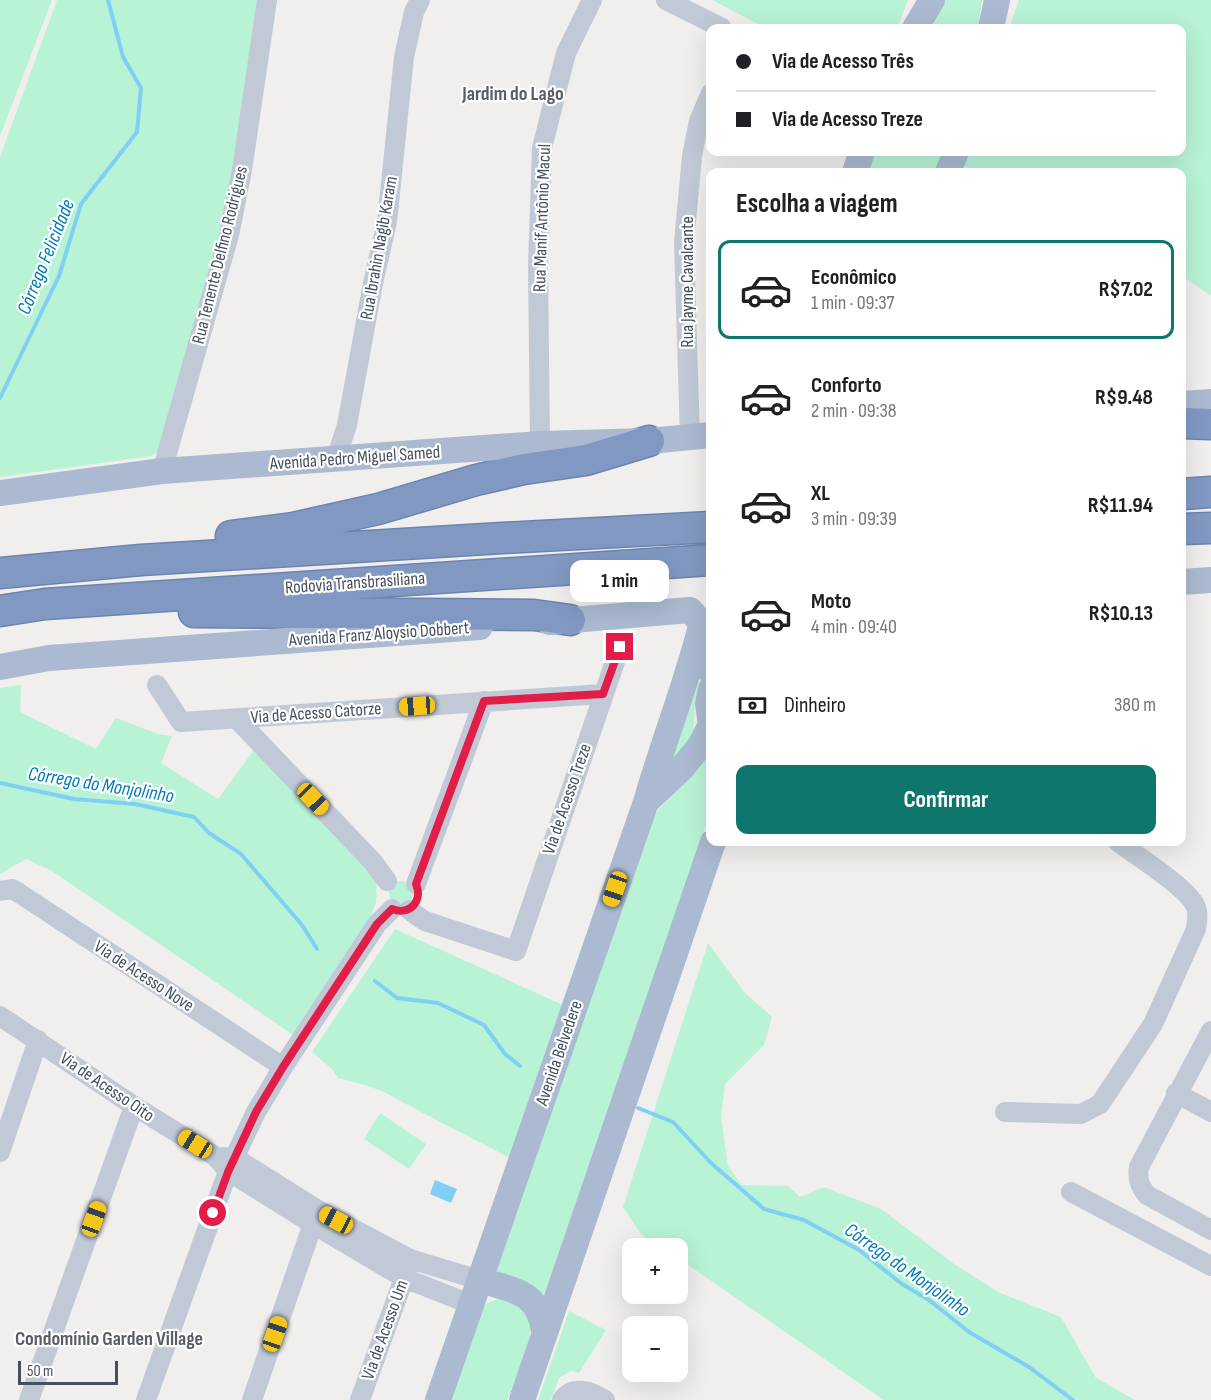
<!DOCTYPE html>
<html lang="pt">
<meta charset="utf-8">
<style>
:root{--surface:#fff;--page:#f2f2f2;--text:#202124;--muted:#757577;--line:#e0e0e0;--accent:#0f766e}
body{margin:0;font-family:"Sofia Sans Condensed",sans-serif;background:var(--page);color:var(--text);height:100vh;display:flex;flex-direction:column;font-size:22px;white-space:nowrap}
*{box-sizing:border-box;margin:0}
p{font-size:20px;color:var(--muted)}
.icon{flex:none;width:33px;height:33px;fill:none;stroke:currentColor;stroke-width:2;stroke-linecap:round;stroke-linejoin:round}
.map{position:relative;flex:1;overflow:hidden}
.panel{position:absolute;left:706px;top:168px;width:480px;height:678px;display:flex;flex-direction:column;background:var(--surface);border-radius:12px;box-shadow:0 6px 24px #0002}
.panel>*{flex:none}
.guide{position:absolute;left:706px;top:24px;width:480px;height:132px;border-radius:12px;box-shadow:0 6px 24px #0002;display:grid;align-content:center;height:132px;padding:0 30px;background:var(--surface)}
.buttons{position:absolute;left:622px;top:1238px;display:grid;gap:12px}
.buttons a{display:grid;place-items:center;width:66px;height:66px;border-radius:12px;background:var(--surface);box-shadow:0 6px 24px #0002;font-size:30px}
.scale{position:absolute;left:18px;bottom:15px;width:100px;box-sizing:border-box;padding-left:6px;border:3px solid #454f5e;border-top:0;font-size:16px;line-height:21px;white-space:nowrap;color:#454f5e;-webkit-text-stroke:4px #fff;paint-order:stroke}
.end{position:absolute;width:27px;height:27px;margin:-14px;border:8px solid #e11d48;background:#fff;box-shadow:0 0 0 3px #fff}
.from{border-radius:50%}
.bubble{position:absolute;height:42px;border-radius:12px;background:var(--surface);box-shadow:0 6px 24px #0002;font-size:20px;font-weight:700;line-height:42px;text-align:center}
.car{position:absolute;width:18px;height:36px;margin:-18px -9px;border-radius:8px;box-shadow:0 0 4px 2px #0007;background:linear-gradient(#f5c518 24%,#345 0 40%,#f5c518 0 76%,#345 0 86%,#f5c518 0)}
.guide b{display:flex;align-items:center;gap:21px;height:57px;font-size:22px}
.guide b+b{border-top:2px solid var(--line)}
.guide i{width:15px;height:15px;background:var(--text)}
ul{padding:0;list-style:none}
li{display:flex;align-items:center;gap:18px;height:99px;margin:0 12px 9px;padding:0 18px;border:3px solid transparent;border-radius:12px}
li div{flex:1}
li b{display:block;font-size:22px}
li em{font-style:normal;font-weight:700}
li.current{border-color:var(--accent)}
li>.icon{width:54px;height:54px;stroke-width:1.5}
h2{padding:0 30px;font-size:27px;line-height:72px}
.pay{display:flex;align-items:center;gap:15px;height:66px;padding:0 30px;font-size:22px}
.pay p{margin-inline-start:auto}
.action{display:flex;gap:12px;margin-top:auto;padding:12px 30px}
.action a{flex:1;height:69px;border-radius:12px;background:var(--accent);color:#fff;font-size:24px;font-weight:700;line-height:69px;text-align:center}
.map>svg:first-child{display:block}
.green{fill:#b8f3d6}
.water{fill:#81cff4}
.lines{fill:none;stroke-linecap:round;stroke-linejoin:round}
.stream{stroke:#81cff4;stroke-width:4}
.highway-casing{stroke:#6c84ae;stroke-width:33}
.minor{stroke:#c0c9d5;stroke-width:20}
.major{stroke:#abbad0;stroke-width:26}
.highway{stroke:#8199c2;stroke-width:30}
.route{stroke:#e11d48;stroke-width:8}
.labels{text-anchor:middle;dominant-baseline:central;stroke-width:4.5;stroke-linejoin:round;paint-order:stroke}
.street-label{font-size:18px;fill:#454f5e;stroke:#fff}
.neighbourhood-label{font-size:20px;font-weight:bold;fill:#5a5d64;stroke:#fff}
.water-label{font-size:20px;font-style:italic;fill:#007bb5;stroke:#fff}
</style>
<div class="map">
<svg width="1211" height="1400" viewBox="0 0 1211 1400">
<rect width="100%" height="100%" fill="#f1eeee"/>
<path class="green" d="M0,0h52l-52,136z
M57,0h204l-23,169 -78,281 -8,6 -152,21v-320z
M712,0h196l-11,28h-131z
M942,0h40l-4,28h-50z
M1019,0h192v296l-29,-20v-104h-204l-15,-6 5,-14h214v-124h-173z
M874,152h72l-8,20h-71z
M702,669l-7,34 -2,30 -3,7 -22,28z
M21,685l-1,27 76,37 20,-31 42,16 14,2 -11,27 57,36 36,-49 123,127 -1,25 -6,17 -75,117 -243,-165 -26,-12 -26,15v-186z
M711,752v58l-168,489 -49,-29 161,-456z
M389 893a12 12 0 1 1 24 0a12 12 0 1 1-24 0Z
M395,929l170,77 -55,152 -106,-55c-21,-14 -42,-19 -66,-25l-6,-9 -20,-17z
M708,943l37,50 27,24 -8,28 -39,39 -4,32 7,50 14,19 46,1 12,11 24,-10 57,22 73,55 44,28 63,25 35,61 39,22h-251l-206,-142v-10c-34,0 -37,-15 -55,-41z
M380,1113l46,31 -17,25 -45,-30z
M497,1299h7l17,6c3,7 9,14 9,22 2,20 -15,53 -23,73h-55l3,-20 24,-67 5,-8z
M569,1311l37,19 -27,43 -8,-2 -12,7 -8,22h-13z"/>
<path class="water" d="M435,1180l22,9 -6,14 -21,-9z"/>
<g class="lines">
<path class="stream" d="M0,398l59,-122 22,-72 56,-72 4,-44 -18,-31 -15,-57
M0,783l74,16 61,5 59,13 15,16 32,21 61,71 15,24
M375,981l22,17 41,5 46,22 21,29 15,12
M638,1108l35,14 38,41 53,46 40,11 55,30 43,34 27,16 40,32 60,35 44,33"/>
<g class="highway-casing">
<path id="highway" d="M1182,423l29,1
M1182,494l29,-2
M1182,529l29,-1
M231,536l62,-8 85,-19 98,-29 48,-11 62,-9 63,-19
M0,573l141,-13 361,-22 209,-11
M0,611l45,-7 666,-44
M194,612l340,3 36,5"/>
</g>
<path class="minor" d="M666,0l56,28
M690,438l-6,-195 8,-87 7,-35 12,-28
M540,444l-2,-178 4,-118 24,-95 26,-53
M336,459l11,-34 26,-142 14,-61 17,-165 10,-45 6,-12
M162,471l67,-236 13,-65 25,-170
M157,685l24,37 421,-28
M237,719l136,143 14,19
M416,884l68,-183
M0,891l12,-2 7,4 264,174
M409,910l16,11 91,30 104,-304
M0,1016l134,90 81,50 13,15 85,53 91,54 66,26
M1211,1031l-72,136c-2,11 0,19 8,28l64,35
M1176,1093l35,19
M1005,1112l76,2 19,-10 53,-80 43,-95c1,-7 3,-17 -1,-24 -10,-19 -58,-49 -77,-63
M0,1152l38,-112
M223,1157l12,1 83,52 92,49 70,21
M1071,1192l140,74
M29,1400l105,-294
M146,1400l82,-229 28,-59 27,-45 94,-143 15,-15
M252,1400l65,-188
M360,1400l48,-133
M562,1400c11,-15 29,-9 43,0"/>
<path class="major" d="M915,28l17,-28
M991,28l6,-28
M855,172l7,-20
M948,172l8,-20
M1182,404l29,-2
M0,493l162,-22 378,-27 109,-3 62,-6
M1182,582l29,-2
M549,622l141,-12c20,20 17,36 21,62
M0,667l49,-9 431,-31
M711,689l-3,15 3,21
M646,802l36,-34 18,-22 11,-22
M480,1280c33,11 58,10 64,51
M438,1400l208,-598c17,-60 41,-119 56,-180
M522,1400l191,-558"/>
<use href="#highway" class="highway"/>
</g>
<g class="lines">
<path class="route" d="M213,1213l15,-41 28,-60 27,-45 94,-143 15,-15c18,7 31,-8 24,-25l68,-183 119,-7 17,-47"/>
</g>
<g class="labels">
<g class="street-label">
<text transform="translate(542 218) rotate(-88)">Rua Manif Antônio Macul</text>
<text transform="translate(379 248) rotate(-80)">Rua Ibrahin Nagib Karam</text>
<text transform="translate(220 255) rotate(-76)">Rua Tenente Delfino Rodrigues</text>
<text transform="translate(687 282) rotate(-90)">Rua Jayme Cavalcante</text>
<text transform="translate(355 458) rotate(-4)">Avenida Pedro Miguel Samed</text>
<text transform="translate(355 583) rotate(-4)">Rodovia Transbrasiliana</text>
<text transform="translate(379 634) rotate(-4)">Avenida Franz Aloysio Dobbert</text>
<text transform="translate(316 713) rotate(-4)">Via de Acesso Catorze</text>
<text transform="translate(567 799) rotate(-71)">Via de Acesso Treze</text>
<text transform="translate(144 976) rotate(33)">Via de Acesso Nove</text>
<text transform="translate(559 1053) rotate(-71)">Avenida Belvedere</text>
<text transform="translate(107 1087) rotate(34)">Via de Acesso Oito</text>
<text transform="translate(385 1330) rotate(-70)">Via de Acesso Um</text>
</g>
<g class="neighbourhood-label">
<text x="513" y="94">Jardim do Lago</text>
<text x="109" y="1339">Condomínio Garden Village</text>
</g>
<g class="water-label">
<text transform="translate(46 257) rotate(-68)">Córrego Felicidade</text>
<text transform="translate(101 785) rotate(9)">Córrego do Monjolinho</text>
<text transform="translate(907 1270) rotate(35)">Córrego do Monjolinho</text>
</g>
</g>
</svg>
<div class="buttons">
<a>+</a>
<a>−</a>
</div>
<div class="scale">50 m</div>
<i class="end from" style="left:213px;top:1213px"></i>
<i class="end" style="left:620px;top:647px"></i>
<div class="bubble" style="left:570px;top:560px;width:99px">1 min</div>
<i class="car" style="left:417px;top:706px;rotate:266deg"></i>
<i class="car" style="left:313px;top:799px;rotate:136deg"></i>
<i class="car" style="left:615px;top:889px;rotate:199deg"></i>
<i class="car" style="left:195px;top:1144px;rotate:302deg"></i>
<i class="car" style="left:94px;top:1219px;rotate:20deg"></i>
<i class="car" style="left:336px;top:1220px;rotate:298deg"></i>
<i class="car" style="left:275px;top:1334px;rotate:19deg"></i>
<div class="guide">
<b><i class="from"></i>Via de Acesso Três</b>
<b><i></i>Via de Acesso Treze</b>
</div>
<section class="panel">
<h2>Escolha a viagem</h2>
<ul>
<li class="current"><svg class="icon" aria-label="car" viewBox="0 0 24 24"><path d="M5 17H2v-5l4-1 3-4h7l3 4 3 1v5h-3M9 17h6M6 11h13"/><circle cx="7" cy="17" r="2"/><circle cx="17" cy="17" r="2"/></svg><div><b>Econômico</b><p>1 min · 09:37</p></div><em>R$7.02</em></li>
<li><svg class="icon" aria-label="car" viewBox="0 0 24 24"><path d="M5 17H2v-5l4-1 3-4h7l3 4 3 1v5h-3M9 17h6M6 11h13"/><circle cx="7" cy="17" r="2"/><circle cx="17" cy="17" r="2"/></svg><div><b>Conforto</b><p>2 min · 09:38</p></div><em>R$9.48</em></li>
<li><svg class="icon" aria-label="car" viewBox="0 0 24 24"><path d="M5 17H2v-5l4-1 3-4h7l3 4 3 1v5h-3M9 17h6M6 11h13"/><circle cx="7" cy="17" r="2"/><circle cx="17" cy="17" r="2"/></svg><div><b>XL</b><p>3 min · 09:39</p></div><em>R$11.94</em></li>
<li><svg class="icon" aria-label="car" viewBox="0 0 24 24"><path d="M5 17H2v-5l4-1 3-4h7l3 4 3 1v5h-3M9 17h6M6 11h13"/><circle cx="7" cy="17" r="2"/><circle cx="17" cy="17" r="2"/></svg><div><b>Moto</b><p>4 min · 09:40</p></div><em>R$10.13</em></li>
</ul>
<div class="pay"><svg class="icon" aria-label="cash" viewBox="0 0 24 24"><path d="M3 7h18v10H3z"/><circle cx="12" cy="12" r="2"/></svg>Dinheiro<p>380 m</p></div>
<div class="action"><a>Confirmar</a></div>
</section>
</div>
